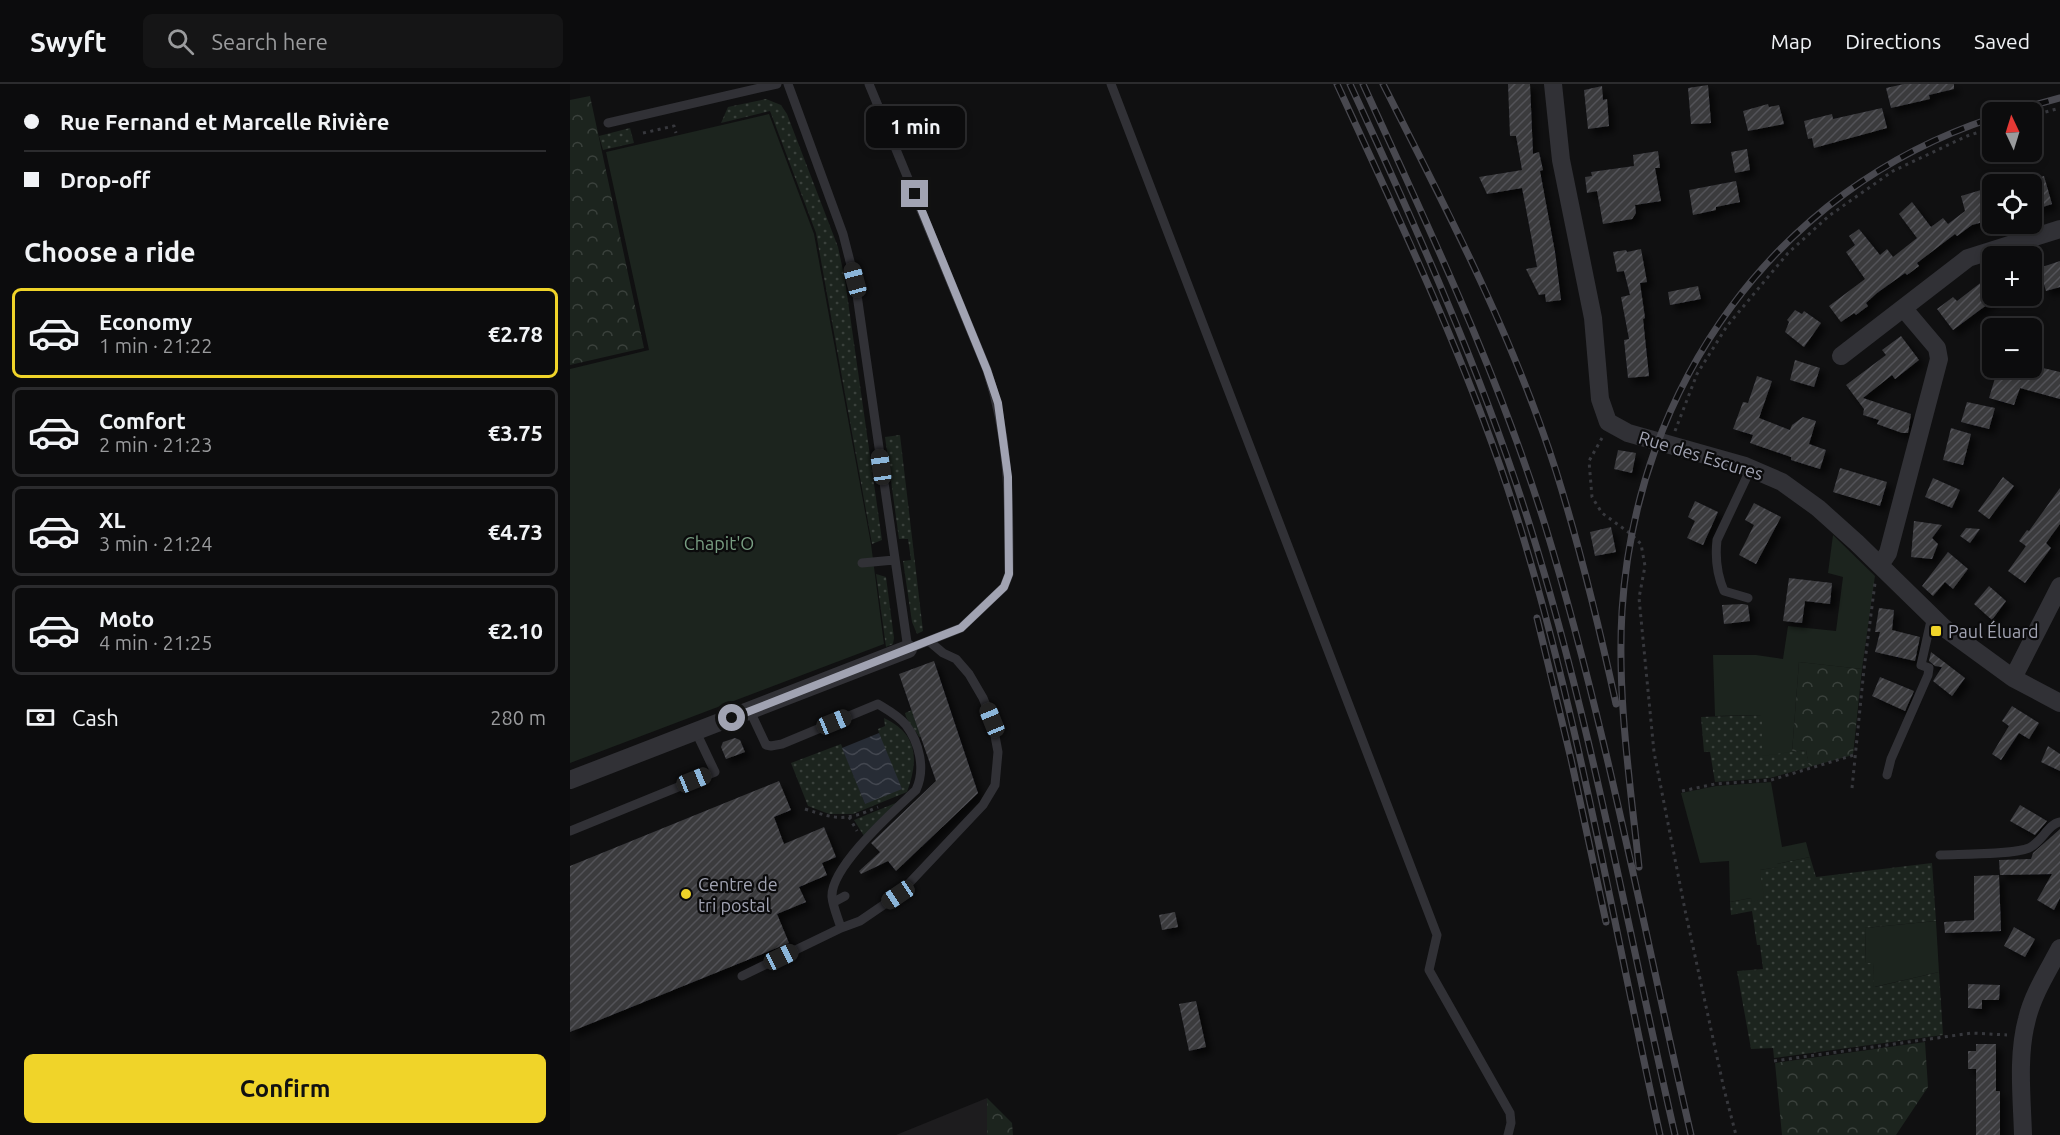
<!DOCTYPE html>
<meta charset="utf-8">
<style>
:root{--surface:#0c0c0d;--page:#151516;--text:#f1f3f6;--muted:#9a9b9d;--line:#2c2c2e;--accent:#f0d429}
body{margin:0;font-family:Ubuntu,sans-serif;background:var(--page);color:var(--text);height:100vh;display:flex;flex-direction:column;font-size:22px;white-space:nowrap}
*{box-sizing:border-box;margin:0}
p{font-size:20px;color:var(--muted)}
.icon{flex:none;width:33px;height:33px;fill:none;stroke:currentColor;stroke-width:2;stroke-linecap:round;stroke-linejoin:round}
.map{position:relative;flex:1;overflow:hidden}
.side{display:flex;flex-direction:column;background:var(--surface);width:570px}
.side>*{flex:none}
.banner{display:grid;align-content:center;height:132px;padding:0 24px;background:var(--surface)}
.needle{width:39px;rotate:356deg}
.controls{position:absolute;left:1412px;top:18px;display:grid;gap:12px}
.controls a{display:grid;place-items:center;width:60px;height:60px;border-radius:9px;background:var(--surface);box-shadow:0 3px 9px #0003,0 0 0 2px var(--line);font-size:30px}
.end{position:absolute;width:27px;height:27px;margin:-14px;border:8px solid #a1a3b2;background:#111;box-shadow:0 0 0 3px #111}
.from{border-radius:50%}
.bubble{position:absolute;height:42px;border-radius:9px;background:var(--surface);box-shadow:0 3px 9px #0003,0 0 0 2px var(--line);font-size:20px;font-weight:700;line-height:42px;text-align:center}
.car{position:absolute;width:18px;height:36px;margin:-18px -9px;border-radius:8px;box-shadow:0 0 4px 2px #0007;background:linear-gradient(#222 24%,#8ab4d8 0 40%,#222 0 76%,#8ab4d8 0 86%,#222 0)}
.banner b{display:flex;align-items:center;gap:21px;height:57px;font-size:22px}
.banner b+b{border-top:2px solid var(--line)}
.banner i{width:15px;height:15px;background:var(--text)}
ul{padding:0;list-style:none}
li{display:flex;align-items:center;gap:18px;height:90px;margin:0 12px 9px;padding:0 12px;border:3px solid var(--line);border-radius:9px}
li div{flex:1}
li b{display:block;font-size:22px}
li em{font-style:normal;font-weight:700}
li.on{border-color:var(--accent)}
li>.icon{width:54px;height:54px;stroke-width:1.5}
h2{padding:0 24px;font-size:27px;line-height:72px}
.pay{display:flex;align-items:center;gap:15px;height:66px;padding:0 24px;font-size:22px}
.pay p{margin-inline-start:auto}
.primary-button{display:flex;gap:12px;margin-top:auto;padding:12px 24px}
.primary-button a{flex:1;height:69px;border-radius:9px;background:var(--accent);color:#111;font-size:24px;font-weight:700;line-height:69px;text-align:center}
header{display:flex;align-items:center;gap:36px;box-sizing:border-box;height:84px;padding:0 30px;background:var(--surface);border-bottom:2px solid var(--line)}
header strong{font-size:28px}
nav{display:flex;gap:33px;margin-inline-start:auto;font-size:21px}
.search{width:420px;height:54px;background:var(--page);display:flex;align-items:center;gap:15px;box-sizing:border-box;padding:0 21px;border-radius:9px;color:var(--muted);font-size:22px}
main{display:flex;flex:1;min-height:0}
.map>svg:first-child{display:block}
.built{fill:#1d1c1e}
.grass{fill:url(#grass-dots)}
.forest{fill:url(#forest-crowns)}
.green{fill:#1c241e}
.water{fill:url(#water-waves)}
.building{fill:url(#building-hatch);filter:url(#shadow)}
.lines{fill:none;stroke-linecap:round;stroke-linejoin:round}
.path{stroke:#37383d;stroke-width:3;stroke-dasharray:3 4.5;stroke-linecap:butt}
.service{stroke:#313136;stroke-width:9}
.minor{stroke:#313136;stroke-width:18}
.rail-casing{stroke:#48484f;stroke-width:7}
.rail{stroke:#0b0b0c;stroke-width:4.5;stroke-dasharray:14;stroke-linecap:butt}
.route{stroke:#a1a3b2;stroke-width:8}
.poi-dot{fill:#f0d429;stroke:#0b0b0c;stroke-width:2}
.labels{text-anchor:middle;dominant-baseline:central;stroke-width:4.5;stroke-linejoin:round;paint-order:stroke}
.street-label{font-size:18px;fill:#a1a3b2;stroke:#0b0b0c}
.park-label{font-size:18px;fill:#789e82;stroke:#0b0b0c}
.poi-label{font-size:18px;fill:#a1a3b2;stroke:#0b0b0c;text-anchor:start}
</style>
<header>
<strong>Swyft</strong>
<div class="search"><svg class="icon" aria-label="search" viewBox="0 0 24 24"><circle cx="10" cy="10" r="6"/><path d="M15 15l6 6"/></svg>Search here</div>
<nav><a>Map</a><a>Directions</a><a>Saved</a></nav>
</header>
<main>
<section class="side">
<div class="banner">
<b><i class="from"></i>Rue Fernand et Marcelle Rivière</b>
<b><i></i>Drop-off</b>
</div>
<h2>Choose a ride</h2>
<ul>
<li class="on"><svg class="icon" aria-label="car" viewBox="0 0 24 24"><path d="M5 17H2v-5l4-1 3-4h7l3 4 3 1v5h-3M9 17h6M6 11h13"/><circle cx="7" cy="17" r="2"/><circle cx="17" cy="17" r="2"/></svg><div><b>Economy</b><p>1 min · 21:22</p></div><em>€2.78</em></li>
<li><svg class="icon" aria-label="car" viewBox="0 0 24 24"><path d="M5 17H2v-5l4-1 3-4h7l3 4 3 1v5h-3M9 17h6M6 11h13"/><circle cx="7" cy="17" r="2"/><circle cx="17" cy="17" r="2"/></svg><div><b>Comfort</b><p>2 min · 21:23</p></div><em>€3.75</em></li>
<li><svg class="icon" aria-label="car" viewBox="0 0 24 24"><path d="M5 17H2v-5l4-1 3-4h7l3 4 3 1v5h-3M9 17h6M6 11h13"/><circle cx="7" cy="17" r="2"/><circle cx="17" cy="17" r="2"/></svg><div><b>XL</b><p>3 min · 21:24</p></div><em>€4.73</em></li>
<li><svg class="icon" aria-label="car" viewBox="0 0 24 24"><path d="M5 17H2v-5l4-1 3-4h7l3 4 3 1v5h-3M9 17h6M6 11h13"/><circle cx="7" cy="17" r="2"/><circle cx="17" cy="17" r="2"/></svg><div><b>Moto</b><p>4 min · 21:25</p></div><em>€2.10</em></li>
</ul>
<div class="pay"><svg class="icon" aria-label="cash" viewBox="0 0 24 24"><path d="M3 7h18v10H3z"/><circle cx="12" cy="12" r="2"/></svg>Cash<p>280 m</p></div>
<div class="primary-button"><a>Confirm</a></div>
</section>
<div class="map">
<svg width="1490" height="1051" viewBox="0 0 1490 1051">
<defs>
<pattern id="grass-dots" width="8" height="8" patternUnits="userSpaceOnUse" patternTransform="scale(1.5)"><rect width="8" height="8" fill="#1c241e"/><path d="M2 2h.1M6 6h.1" fill="none" stroke="#3a413c" stroke-width="1.8" stroke-linecap="round"/></pattern>
<pattern id="forest-crowns" width="20" height="18" patternUnits="userSpaceOnUse" patternTransform="scale(1.5)"><rect width="20" height="18" fill="#1c241e"/><path d="M2 6a3 3 0 1 1 6 0M12 15a3 3 0 1 1 6 0" fill="none" stroke="#3a413c"/></pattern>
<pattern id="water-waves" width="16" height="10" patternUnits="userSpaceOnUse" patternTransform="scale(1.5)"><rect width="16" height="10" fill="#272c35"/><path d="M0 5q4-4 8 0t8 0" fill="none" stroke="#434750"/></pattern>
<pattern id="building-hatch" width="6" height="6" patternUnits="userSpaceOnUse" patternTransform="scale(1.5)"><rect width="6" height="6" fill="#3a3a3e"/><path d="M-1 1l2-2M0 6l6-6M5 7l2-2" fill="none" stroke="#535358"/></pattern>
<filter id="shadow"><feDropShadow dx="5.5" dy="5.5" stdDeviation="3" flood-color="#0009"/></filter>
</defs>
<rect width="100%" height="100%" fill="#101011"/>
<path class="built" d="M417,1014v37h-91z"/>
<path class="grass" d="M196,15l15,6 6,9 51,133 7,33 37,260 -10,4 -56,-311 -46,-122 -49,12 7,-16z
M60,44l4,15 -31,7 -4,-14z
M330,351l23,196 -6,3 -5,-12 -9,-61 8,-1 -3,-21h-9l-14,-102z
M306,490l10,3 8,61 -1,6 -7,3z
M342,626l9,27h-2c-4,-8 -13,-16 -14,-24z
M1192,631l30,37 14,-2 3,17 -39,11 -55,4 -5,-30h-6l-3,-35z
M314,634c34,16 35,41 23,74l-54,22h-24l-21,-8 -17,-43 50,-19 24,60 14,-71 -1,-4 7,-3z
M328,718l-34,34 -10,-16z
M1240,773l6,20 116,-14 4,58 -71,7 1,35h7l2,24 64,-15 4,63 -169,23 -1,-10 -22,1 -14,-78 26,-2 -3,-24h-3l-5,-34 -21,4 -1,-13 21,-4 9,-28 17,-3v-3z"/>
<path class="forest" d="M20,12l54,252 -74,17v-265z
M1229,578l63,7 -9,86 -44,12 -3,-17 -14,2z
M1355,958l3,45 -32,48h-114l-7,-72z
M417,1014l25,25 1,12h-26z"/>
<path class="green" d="M199,30l45,120 57,310 13,100 -314,119v-394l79,-19 -43,-198z
M1263,451l42,41 -13,93 -63,-7 -7,90 -30,4v-41l-47,1 -2,-61h43l27,4 5,-33 48,5 7,-54 -15,-4z
M1201,698l11,65 24,-5 4,15 -33,7 1,3 -18,3 4,28 -12,4 -1,-4 -21,4 -1,-41 -29,2 -19,-70 35,-7z
M1366,837l3,51 -65,15 -1,-24h-7l-1,-35z"/>
<path class="water" d="M309,649l23,56 -37,15 -23,-56z"/>
<path class="building" d="M938,0h22l3,70 6,-2 4,18 -3,1 15,81 6,48 -15,2 -1,-8 -6,1 -13,-26 11,-2 -15,-79 -35,6 -8,-17 43,-7 -6,-34h-6z
M1334,0h50v5l-25,6 1,4 -39,9 -5,-20z
M1138,1l3,38 -20,1 -3,-36z
M1032,2l1,14 4,-1 2,27 -21,3 -4,-39z
M1198,20l1,3 10,-2 5,19 -36,7 -5,-20z
M1312,24l5,20 -73,20 -2,-10 -4,1 -4,-18 28,-7 1,5z
M1177,65l3,21 -15,3 -4,-21z
M1088,67l2,17h-5l6,33 -26,4 1,8 -4,6 -29,5 -6,-33 -10,2 -2,-16 7,-1 -1,-4 43,-6 -1,-11z
M1474,92l8,28 -21,7v-31z
M1166,97l4,21 -24,5v3l-23,5 -4,-25z
M1411,106l9,30 -18,5 -15,11 -2,-2 -38,29 2,3 -12,9 -2,-2 -28,20 -11,10 2,3 -12,9 -2,-2 -13,9 -12,-16 36,-27 -19,-27 9,-7 -6,-9 10,-7 21,26 7,-6 6,8 24,-19 -18,-24 13,-12 19,25 12,-9 5,6 17,-13 -4,-15z
M1071,165l6,33 -7,1 5,35 -2,1 6,57 -21,2 -4,-38 5,-1 -8,-42 9,-2 -6,-24 -7,1 -4,-20 13,-2 1,2z
M1490,177v26l-14,4 -7,-23z
M1422,190v27l-39,29 -16,-21 16,-12 4,4z
M1128,202l3,13 -31,6 -2,-13z
M1225,226l7,4 2,-3 17,12 -17,24 -19,-15 4,-10 -2,-2z
M1331,252l18,24 -24,19 -3,-4 -29,23 48,16 -3,19h-6l-25,-9 2,-4 -16,-5 1,-6 -18,-24 40,-30 -4,-5z
M1225,276l25,8 -6,19 -24,-7z
M1428,284h45l17,4v27l-40,-11 -6,17 -25,-7z
M1187,292l15,5 -13,37 31,12 2,-5 11,-8 13,4 -7,23 17,6 -6,19 -29,-9v-3l-41,-14 3,-8 -20,-6 10,-27 5,1z
M1397,318l28,6 -6,21 -28,-7z
M1381,344l20,6 -8,31 -20,-5z
M1048,366l18,3 -4,20 -18,-4z
M1270,384l47,14 -7,24 -47,-14z
M1433,393l11,9 -25,33 -11,-8z
M1363,394l27,12 -8,18 -27,-11z
M1490,404v36l-14,19 5,5 -26,35 -17,-12 18,-25 -7,-5 8,-11 2,1z
M1125,417l23,11 -15,33 -16,-7 8,-17 -7,-4z
M1184,419l27,14 -25,47 -17,-9 15,-30 -9,-5z
M1344,437l28,4 -10,13 6,6 -6,15 -21,-2z
M1041,443l5,25 -21,4 -5,-24z
M1396,444l14,1 -10,14 -10,-7z
M1378,468l20,17 -15,20 -8,-7 -12,14 -11,-10z
M1219,494l43,5 -2,21 -25,-3 -3,22 -19,-2z
M1419,502l17,15 -14,19 -18,-16z
M1173,520l5,1 2,16 -26,3 -2,-19z
M1309,524l15,2 -2,20 28,7 -5,24 -40,-9 5,-20h-5z
M1361,568l34,26 -13,18 -19,-15 9,-14 -7,-1 -6,-5z
M364,577l44,132 -82,78 -8,-10 -27,13 -2,-3 21,-19 -9,-9 65,-62 -37,-107z
M1310,593l34,14 -9,20 -33,-15z
M1442,622l27,17 -10,16 -10,-6 -18,27 -9,-6 17,-28 -7,-5z
M165,654l5,2 5,12 -19,7 -5,-12 2,-5z
M1478,662l12,8v17l-19,-9z
M209,697l12,29 -17,7 10,27 40,-17 12,30 -14,6 5,12 -28,12 7,15 -29,12 12,29 -219,89v-166z
M1450,721l27,16 -12,14 -25,-14z
M1490,745v69l-6,12 -17,-10 15,-26 -52,1 -1,-15 32,-1 2,-6z
M1429,791l2,56 -56,2 -1,-11 30,-2v-44z
M605,828l3,15 -16,3 -3,-15z
M1444,843l21,12 -10,18 -21,-11z
M1398,900l32,1 -1,15h-17v9l-14,-1z
M626,917l10,46 -17,4 -10,-47z
M1406,960h20v47h4v44h-24v-66h-8v-18h8z"/>
<g class="lines">
<path class="path" d="M1461,32l29,-8
M73,49l31,-7 2,7
M1105,347l22,-57 30,-48 61,-73 42,-38 63,-44 74,-35 25,-8
M1032,354l-13,23 3,36 10,16 29,21 10,10 4,22 -6,32 15,154 31,158 39,179 12,46
M1282,704l12,-119 11,-86
M1112,707l33,-7 56,-4 83,-25
M235,725c33,11 41,12 73,-2
M279,733l8,14
M1204,977l198,-28 35,2"/>
<path class="service" d="M218,0l55,150 12,47 53,368 53,-21 43,-41 5,-13c0,-71 1,-135 -22,-204l-118,-286
M541,0l326,851 -8,35 81,143 1,10 -3,12
M38,39l169,-39
M292,479l32,-3
M1178,514l-24,-7c-7,-16 -9,-33 -7,-51l34,-72
M180,627l16,34 5,1 11,-2 96,-40c10,6 21,12 28,21 13,17 20,44 10,65 -21,20 -86,77 -84,107 1,10 6,21 9,31
M1317,691l4,-16 37,-84 1,-7 -8,-3 9,-40 4,-6
M0,747l145,-59 -19,-40
M1370,771c21,-1 72,0 89,-7 13,-6 19,-24 31,-26
M264,818l11,-6
M172,892l99,-48 19,-7 38,-26 85,-90 12,-20 3,-33 -6,-32 -9,-22 -14,-24 -13,-15 -13,-6 -13,-11"/>
<path class="minor" d="M983,0l8,76 32,158 7,81 8,23 20,11 117,33 37,16 36,26 39,35 86,84 70,51 47,25
M1271,272l127,-98 92,-29
M1310,481l8,-12 51,-194 -2,-11 -33,-39
M1443,594l47,-92
M0,696l338,-131
M1453,1051c-1,-37 -6,-79 4,-116 6,-25 21,-48 33,-71"/>
<g class="rail-casing">
<path id="rail" d="M767,0c67,146 137,292 184,446 60,198 94,403 139,605
M780,0c67,145 132,289 180,442 62,199 98,405 145,609
M793,0c66,145 135,289 182,441 61,200 99,406 146,610
M813,0c64,126 130,252 173,387 24,77 43,155 60,233
M1438,28l52,-14
M967,534l34,141 35,163
M1069,783c-9,-85 -22,-171 -17,-256 14,-225 154,-422 370,-493"/>
</g>
<use href="#rail" class="rail"/>
</g>
<g class="lines">
<path class="route" d="M162,634l229,-90 43,-41 5,-13 -1,-97 -10,-74 -11,-33 -72,-176"/>
</g>
<g class="poi-dot">
<rect x="1360" y="541" width="12" height="12" rx="3"/>
<circle cx="116" cy="810" r="6"/>
</g>
<g class="labels">
<g class="street-label">
<text transform="translate(1131 371) rotate(17)">Rue des Escures</text>
</g>
<g class="park-label">
<text x="149" y="459">Chapit'O</text>
</g>
<g class="poi-label">
<text x="1378" y="547">Paul Éluard</text>
<text x="128" y="800">Centre de<tspan x="128" dy="21">tri postal</tspan></text>
</g>
</g>
</svg>
<div class="controls">
<a><svg class="needle" viewBox="-14 -14 28 28"><path d="M0-13l5 13h-10z" fill="#e53935"/><path d="M0 13l5-13h-10z" fill="#9a9b9d"/></svg></a>
<a><svg class="icon" aria-label="locate" viewBox="0 0 24 24"><circle cx="12" cy="12" r="6"/><path d="M12 2v4M12 18v4M2 12h4M18 12h4"/></svg></a>
<a>+</a>
<a>−</a>
</div>
<i class="end from" style="left:162px;top:634px"></i>
<i class="end" style="left:345px;top:110px"></i>
<div class="bubble" style="left:296px;top:22px;width:99px">1 min</div>
<i class="car" style="left:285px;top:196px;rotate:345deg"></i>
<i class="car" style="left:311px;top:383px;rotate:352deg"></i>
<i class="car" style="left:422px;top:636px;rotate:338deg"></i>
<i class="car" style="left:264px;top:638px;rotate:68deg"></i>
<i class="car" style="left:124px;top:696px;rotate:68deg"></i>
<i class="car" style="left:328px;top:811px;rotate:236deg"></i>
<i class="car" style="left:211px;top:873px;rotate:64deg"></i>
</div>
</main>
